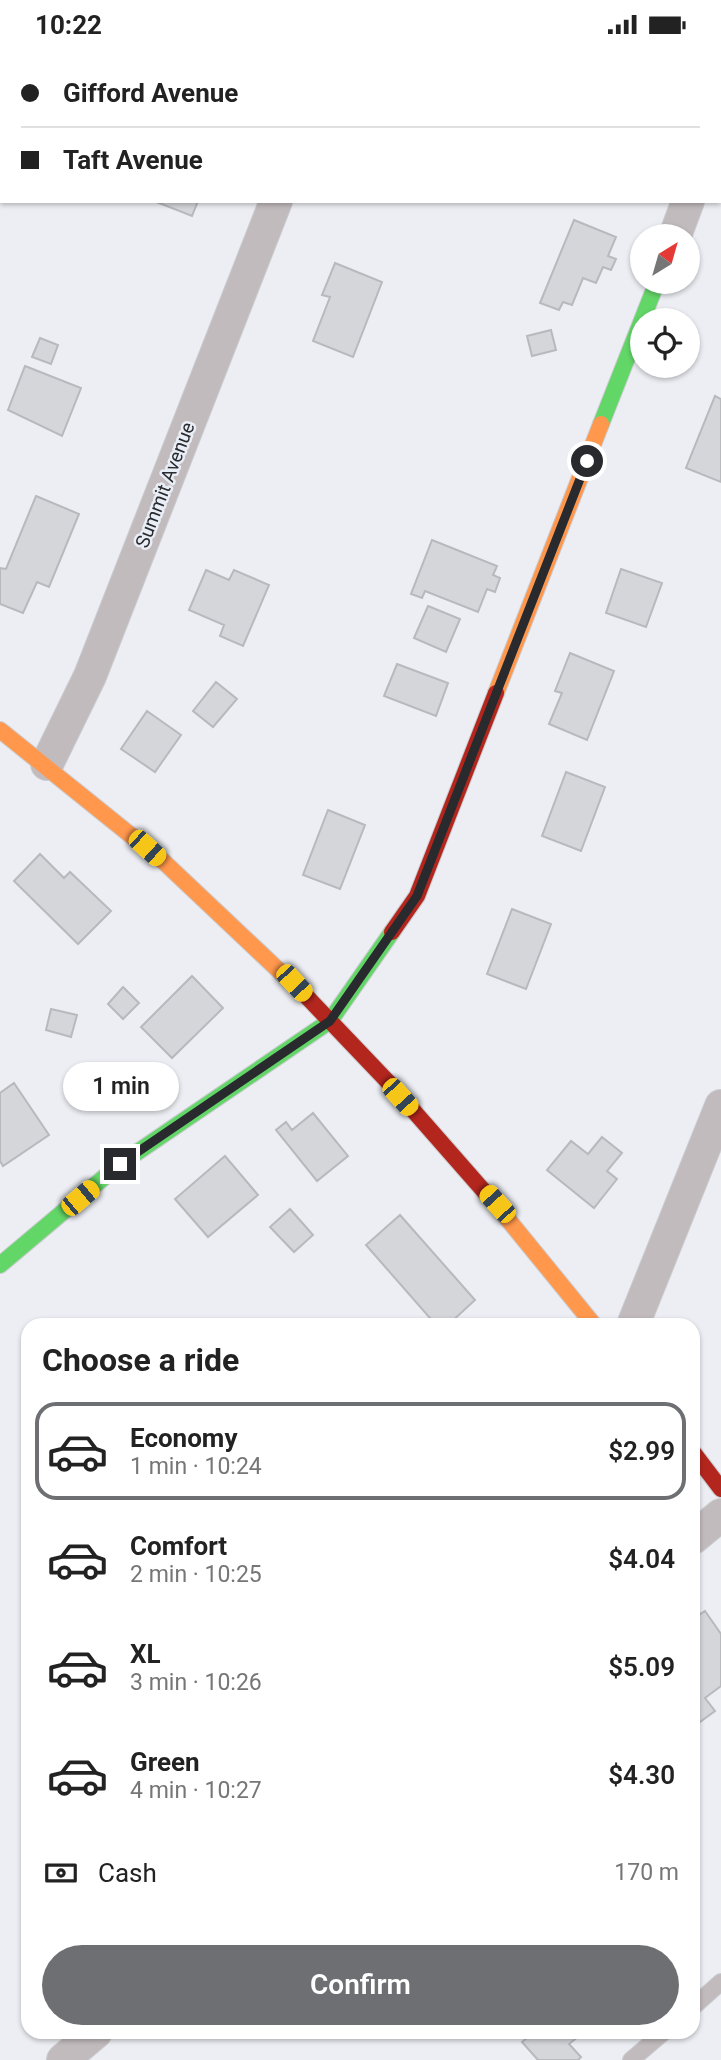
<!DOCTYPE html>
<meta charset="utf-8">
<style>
:root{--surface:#fff;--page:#f2f2f2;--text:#222;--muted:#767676;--line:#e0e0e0;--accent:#6d6f72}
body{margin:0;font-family:Roboto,sans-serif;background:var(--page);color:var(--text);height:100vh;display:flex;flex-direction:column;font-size:26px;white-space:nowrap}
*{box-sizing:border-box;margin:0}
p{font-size:23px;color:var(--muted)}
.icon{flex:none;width:38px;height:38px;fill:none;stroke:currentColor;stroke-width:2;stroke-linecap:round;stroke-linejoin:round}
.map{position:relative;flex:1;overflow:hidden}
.sheet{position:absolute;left:21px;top:1269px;width:679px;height:721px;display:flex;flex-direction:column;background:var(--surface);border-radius:21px;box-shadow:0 2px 5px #0004}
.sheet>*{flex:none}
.top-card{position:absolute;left:0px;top:0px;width:721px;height:154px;box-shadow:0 2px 5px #0004;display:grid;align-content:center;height:154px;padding:0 21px;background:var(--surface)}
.needle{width:46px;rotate:37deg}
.fabs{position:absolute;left:630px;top:175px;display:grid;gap:14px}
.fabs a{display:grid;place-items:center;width:70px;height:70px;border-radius:50%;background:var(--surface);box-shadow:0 2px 5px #0004;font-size:35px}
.end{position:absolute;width:32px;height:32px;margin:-16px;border:9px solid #282a2d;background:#fff;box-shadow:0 0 0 4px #fff}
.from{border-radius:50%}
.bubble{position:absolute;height:49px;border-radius:24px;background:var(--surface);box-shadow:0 2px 5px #0004;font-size:23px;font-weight:600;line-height:49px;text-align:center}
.car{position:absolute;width:21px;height:42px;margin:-21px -10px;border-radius:9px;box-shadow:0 0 5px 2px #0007;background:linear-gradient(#f5c518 24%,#345 0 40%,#f5c518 0 76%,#345 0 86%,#f5c518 0)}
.top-card b{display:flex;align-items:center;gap:24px;height:66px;font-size:26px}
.top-card b+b{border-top:2px solid var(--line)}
.top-card i{width:18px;height:18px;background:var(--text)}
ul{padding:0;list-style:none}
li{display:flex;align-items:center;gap:21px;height:98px;margin:0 14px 10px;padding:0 7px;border:4px solid transparent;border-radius:21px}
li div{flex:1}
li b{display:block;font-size:26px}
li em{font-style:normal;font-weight:600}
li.active{border-color:var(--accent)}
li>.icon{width:63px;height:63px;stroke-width:1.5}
h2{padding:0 21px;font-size:32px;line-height:84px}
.pay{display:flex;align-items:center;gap:18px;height:77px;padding:0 21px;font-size:26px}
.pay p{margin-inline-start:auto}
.cta{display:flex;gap:14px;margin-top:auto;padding:14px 21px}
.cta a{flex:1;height:80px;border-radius:42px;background:var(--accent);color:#fff;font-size:28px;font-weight:600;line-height:80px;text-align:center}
.status{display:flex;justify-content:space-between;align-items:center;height:49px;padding:0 35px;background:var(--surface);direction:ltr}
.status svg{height:19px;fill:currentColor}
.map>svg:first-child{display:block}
.building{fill:#d4d6da;stroke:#b7b9bd;stroke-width:2}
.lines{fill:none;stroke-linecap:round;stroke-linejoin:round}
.lane-casing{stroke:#cacccf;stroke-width:18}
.street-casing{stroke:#cacccf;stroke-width:34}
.fast-casing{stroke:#cacccf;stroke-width:18}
.slow-casing{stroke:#cacccf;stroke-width:18}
.jam-casing{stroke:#cacccf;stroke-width:18}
.lane{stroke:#c2bbbd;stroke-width:16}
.street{stroke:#c2bbbd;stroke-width:32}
.fast{stroke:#63d668;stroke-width:16}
.slow{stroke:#ff974d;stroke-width:16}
.jam{stroke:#b3261e;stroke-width:16}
.route{stroke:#282a2d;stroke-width:9}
.labels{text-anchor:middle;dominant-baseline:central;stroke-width:5;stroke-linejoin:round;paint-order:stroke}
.street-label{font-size:19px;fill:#282a2d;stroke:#e9edf6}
</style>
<div class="status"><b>10:22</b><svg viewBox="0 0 49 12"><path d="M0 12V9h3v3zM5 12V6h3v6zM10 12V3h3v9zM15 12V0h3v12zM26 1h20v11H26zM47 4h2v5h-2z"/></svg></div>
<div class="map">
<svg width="721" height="2011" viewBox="0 0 721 2011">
<rect width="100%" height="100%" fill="#eceef3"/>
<path class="building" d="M407,0h39l3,2h-43z
M2,73v64l-2,-1z
M154,152h44l-6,15z
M574,171l42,17 -8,19 8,3 -5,11 -8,-3 -7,16 -13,-5 -11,27 -9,-3 -4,8 -19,-7z
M335,214l47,19 -29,75 -40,-16 17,-44 -8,-2z
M551,281l5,20 -24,6 -5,-20z
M40,289l18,7 -7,19 -19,-7z
M25,317l56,22 -19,48 -54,-26z
M715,347l6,3v83l-35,-14z
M36,447l43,18 -30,73 -12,-5 -14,31 -23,-9v-36l6,1z
M432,491l65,26 -4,9 7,3 -5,14 -8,-3 -9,23 -53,-21 -3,7 -11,-4z
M621,520l41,14 -16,44 -40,-14z
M206,521l23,10 5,-10 35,15 -26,61 -23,-10 4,-11 -35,-15z
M428,557l32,13 -14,33 -32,-14z
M570,604l44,18 -27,69 -38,-16 13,-31 -7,-2z
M397,615l51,19 -12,33 -52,-20z
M216,633l21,17 -24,28 -20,-16z
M147,662l34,24 -26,37 -34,-23z
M566,723l39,15 -24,64 -39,-15z
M328,761l37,15 -25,64 -37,-14z
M40,805l24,24 6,-6 41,39 -33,33 -64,-63z
M512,860l39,15 -25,65 -39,-15z
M192,927l31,32 -51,50 -31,-31z
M123,938l16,16 -16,16 -15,-15z
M51,960l26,6 -6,22 -25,-7z
M14,1034l35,52 -46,31 -3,-5v-68z
M313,1064l35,43 -31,25 -41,-51 10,-8 6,8z
M602,1088l20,16 -15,18 10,8 -23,29 -47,-38 24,-29 17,13z
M225,1107l33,39 -50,42 -33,-38z
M290,1160l23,26 -19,17 -24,-25z
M400,1166l75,85 -27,25h-12l-70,-80z
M705,1562l16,23v52l-16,12 10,13 -22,16v-43l3,-2 -3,-63z
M534,1983h50l-15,12 12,13 -3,3h-40l-16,-18z"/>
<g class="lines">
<g class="lane-casing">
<path id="lane" d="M693,1958l28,-25
M631,2011l33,-28"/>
</g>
<g class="street-casing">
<path id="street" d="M335,2v-2
M719,73l2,-4
M675,187l13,-35
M47,715l43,-88 186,-475
M633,1276l88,-219
M693,1489l28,-23
M63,2011l33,-28"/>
</g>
<g class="fast-casing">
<path id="fast" d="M601,375l56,-142
M0,1216l120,-101 210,-143 62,-89"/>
</g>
<g class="slow-casing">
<path id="slow" d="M496,644l105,-269
M0,681l164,132 144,136
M497,1157l97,119"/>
</g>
<g class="jam-casing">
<path id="jam" d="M392,883l25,-36 79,-203
M308,949l82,86 107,122
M693,1403l28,37"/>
</g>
<use href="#lane" class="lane"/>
<use href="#street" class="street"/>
<use href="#fast" class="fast"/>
<use href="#slow" class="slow"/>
<use href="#jam" class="jam"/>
</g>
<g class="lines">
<path class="route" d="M120,1115l210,-143 87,-125 170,-435"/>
</g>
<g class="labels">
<g class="street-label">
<text transform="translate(165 436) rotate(-69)">Summit Avenue</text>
</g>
</g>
</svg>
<div class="fabs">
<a><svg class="needle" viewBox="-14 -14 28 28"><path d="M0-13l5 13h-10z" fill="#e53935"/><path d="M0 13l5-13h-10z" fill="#767676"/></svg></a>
<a><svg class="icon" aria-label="locate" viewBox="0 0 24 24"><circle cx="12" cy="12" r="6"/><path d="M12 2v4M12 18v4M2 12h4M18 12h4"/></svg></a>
</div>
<i class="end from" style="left:587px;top:412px"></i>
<i class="end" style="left:120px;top:1115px"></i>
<div class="bubble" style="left:63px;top:1013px;width:116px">1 min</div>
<i class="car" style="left:147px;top:799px;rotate:132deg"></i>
<i class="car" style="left:294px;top:934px;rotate:137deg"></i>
<i class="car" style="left:400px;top:1048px;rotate:138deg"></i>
<i class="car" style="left:80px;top:1149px;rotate:50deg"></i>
<i class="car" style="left:497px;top:1155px;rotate:318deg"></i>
<div class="top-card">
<b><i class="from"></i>Gifford Avenue</b>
<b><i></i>Taft Avenue</b>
</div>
<section class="sheet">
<h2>Choose a ride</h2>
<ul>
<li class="active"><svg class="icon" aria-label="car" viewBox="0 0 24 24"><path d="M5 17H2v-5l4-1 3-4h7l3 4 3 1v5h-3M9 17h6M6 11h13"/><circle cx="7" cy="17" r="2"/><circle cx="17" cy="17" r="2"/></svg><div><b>Economy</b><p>1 min · 10:24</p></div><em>$2.99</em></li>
<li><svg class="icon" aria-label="car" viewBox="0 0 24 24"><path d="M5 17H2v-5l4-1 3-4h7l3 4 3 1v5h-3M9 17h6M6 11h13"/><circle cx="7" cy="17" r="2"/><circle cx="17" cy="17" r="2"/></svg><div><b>Comfort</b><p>2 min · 10:25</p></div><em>$4.04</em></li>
<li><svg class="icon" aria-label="car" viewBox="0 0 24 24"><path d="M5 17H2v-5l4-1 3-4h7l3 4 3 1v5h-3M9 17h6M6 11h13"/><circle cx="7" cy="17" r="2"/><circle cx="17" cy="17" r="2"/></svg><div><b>XL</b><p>3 min · 10:26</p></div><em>$5.09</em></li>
<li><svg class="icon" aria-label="car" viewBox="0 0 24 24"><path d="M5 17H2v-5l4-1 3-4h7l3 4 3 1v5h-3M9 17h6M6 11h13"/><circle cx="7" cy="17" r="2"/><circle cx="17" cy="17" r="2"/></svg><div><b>Green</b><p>4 min · 10:27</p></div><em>$4.30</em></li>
</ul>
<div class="pay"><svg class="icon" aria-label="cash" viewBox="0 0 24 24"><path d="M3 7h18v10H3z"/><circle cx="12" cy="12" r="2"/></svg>Cash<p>170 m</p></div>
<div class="cta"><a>Confirm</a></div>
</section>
</div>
